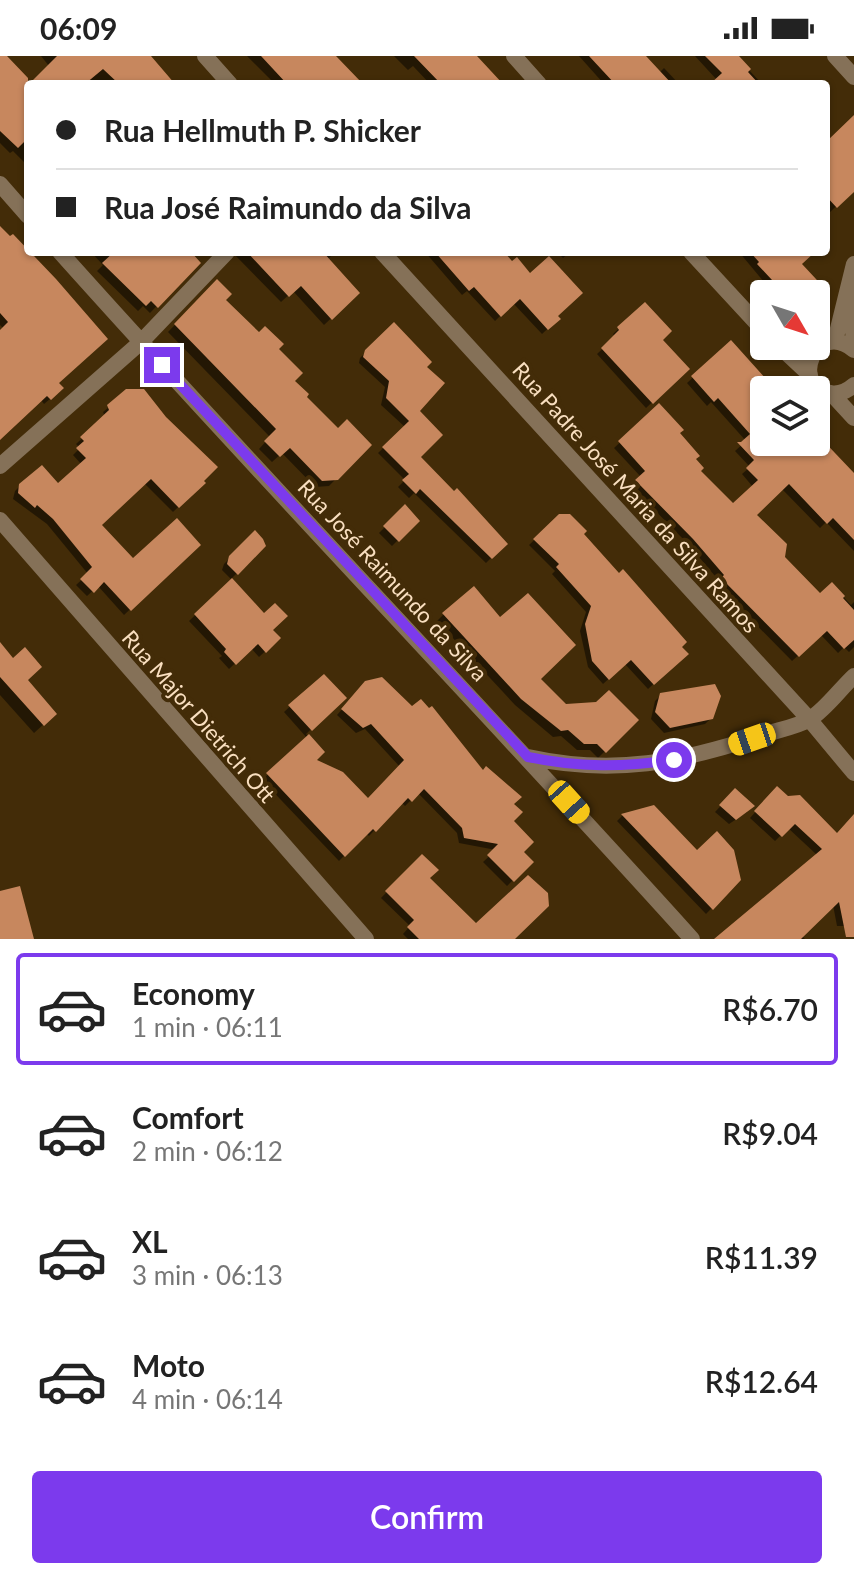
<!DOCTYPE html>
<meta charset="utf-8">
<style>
:root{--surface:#fff;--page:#f2f2f2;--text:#222;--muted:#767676;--line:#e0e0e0;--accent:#7c3aed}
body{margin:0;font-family:Lato,sans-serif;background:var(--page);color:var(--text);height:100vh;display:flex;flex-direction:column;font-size:30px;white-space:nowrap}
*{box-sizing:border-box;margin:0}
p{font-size:26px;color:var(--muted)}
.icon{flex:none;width:44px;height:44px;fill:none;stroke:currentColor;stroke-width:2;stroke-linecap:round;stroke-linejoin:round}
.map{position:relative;height:883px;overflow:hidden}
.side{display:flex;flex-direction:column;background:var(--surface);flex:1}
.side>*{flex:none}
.hud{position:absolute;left:24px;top:24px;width:806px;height:176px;border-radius:8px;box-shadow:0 2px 6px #0004;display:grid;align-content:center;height:176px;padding:0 32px;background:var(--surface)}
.needle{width:52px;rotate:129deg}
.buttons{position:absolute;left:750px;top:224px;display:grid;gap:16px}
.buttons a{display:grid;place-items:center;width:80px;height:80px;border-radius:8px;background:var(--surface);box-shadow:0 2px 6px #0004;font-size:40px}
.end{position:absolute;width:36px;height:36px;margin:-18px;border:10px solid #7c3aed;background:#fff;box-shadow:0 0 0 4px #fff}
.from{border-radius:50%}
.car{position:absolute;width:24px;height:48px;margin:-24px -12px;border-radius:10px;box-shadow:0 0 6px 2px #0007;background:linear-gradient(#f5c518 24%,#345 0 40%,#f5c518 0 76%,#345 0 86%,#f5c518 0)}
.hud b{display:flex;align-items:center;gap:28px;height:76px;font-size:30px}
.hud b+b{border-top:2px solid var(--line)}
.hud i{width:20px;height:20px;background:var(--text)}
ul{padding:14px 0 0;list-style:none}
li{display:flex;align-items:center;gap:24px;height:112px;margin:0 16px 12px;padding:0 16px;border:4px solid transparent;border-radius:8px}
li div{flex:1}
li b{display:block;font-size:30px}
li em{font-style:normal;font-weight:600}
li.active{border-color:var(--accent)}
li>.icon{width:72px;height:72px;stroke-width:1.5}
.action{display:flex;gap:16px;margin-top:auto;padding:16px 32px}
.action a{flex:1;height:92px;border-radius:8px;background:var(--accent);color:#fff;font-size:32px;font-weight:600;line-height:92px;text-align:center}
.status{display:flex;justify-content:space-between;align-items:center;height:56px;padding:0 40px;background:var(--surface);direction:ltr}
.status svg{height:22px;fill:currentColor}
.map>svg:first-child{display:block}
.shadow{fill:#0007}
.building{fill:#c7875e}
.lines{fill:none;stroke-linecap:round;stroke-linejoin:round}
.minor{stroke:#857158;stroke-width:16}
.route{stroke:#7c3aed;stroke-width:10}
.labels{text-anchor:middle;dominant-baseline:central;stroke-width:8;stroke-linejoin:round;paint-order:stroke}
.street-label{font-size:22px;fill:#f9dfc0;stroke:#432c08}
</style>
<div class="status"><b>06:09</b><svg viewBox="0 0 49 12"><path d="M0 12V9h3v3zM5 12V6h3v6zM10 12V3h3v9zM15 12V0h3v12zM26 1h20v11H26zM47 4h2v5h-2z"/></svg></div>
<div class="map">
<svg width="854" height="883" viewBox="0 0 854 883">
<rect width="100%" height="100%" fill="#432c08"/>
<path class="shadow" d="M0,0h6l24,28h-2v82l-15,-15 -3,2 -10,-10z
M41,0h107l25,28h-141l17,-18z
M247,0h85l29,28h-86z
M394,0h82l25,28h-71l-17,-18 -5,4z
M579,0h63l17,17 5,-5 15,16h-75z
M695,0h41l26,28h-49l4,-4z
M854,78v55l-28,27v-71z
M0,174l57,153 -1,11 -12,10 -3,-4 -41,37v-104l4,-4 -4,-4z
M91,196h97l10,11 -48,50 -7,-7 -5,5 -41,-40 6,-6z
M237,196h95l1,2 -6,6 31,33 -34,32 -31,-34 -12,11 -47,-48z
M425,196h76l57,67 -16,15 -29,-31 -18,18 -28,-30 -5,4z
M557,196h13l-7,6z
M739,196h73l-13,12 27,29 -10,10v-9h-42z
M217,226l6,18 53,49 16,32 46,50 31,14 -40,41 -14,1 -33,-34 -10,9 -13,-13 11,-12 -102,-105z
M645,248l16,36 26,29 -41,39 -49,-54 18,-17 -2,-3z
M394,269l30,42 -7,44 1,46 87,87 -19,19 -72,-70 -5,5 -11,-11 7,-7 -27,-27 27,-26 -24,-22 4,-18 -26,-24 1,-5z
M731,286l44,48h-11v52h52v-7l38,41v75l-28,-29 -6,6 -38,-39 -28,26 29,42 37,39 12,-11 19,20 3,-3v45l-5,5 -5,-5 -6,6 -17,-18 -29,26 -75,-76 3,-3 -32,-38 -57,-58 10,-9 -27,-29 45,-42 40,65 34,35 20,-19 -11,-13 8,-7 -15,-16 11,-10 -35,-39 -4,4 -20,-23z
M109,351l94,76 -30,29 -29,-29 -44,42 33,36 65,-16 -74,70 -26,-29 -11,10 -11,-11 12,-11 -41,-50 -34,-25 2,-8 6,-6 37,1 24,-21 -9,-10 7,-7 -4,-4 29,-27 -2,-5z
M405,451l12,14 -25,25 -13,-13z
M559,460l22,18 105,120 -38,35 -23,-25 -22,20 -15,-17 -8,-36 6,-19 -34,-38 3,-3 -26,-26z
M255,477l9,13 -33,33 -9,-9 2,-6z
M231,525l39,49 3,14 -14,13 -8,-9 -22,21 -10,-11 3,-2 -33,-35z
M444,558l94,65 28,27 31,-2 39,16 -38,38 -8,-8h-13l-16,-14 -8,1 -38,-32 -78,-84z
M0,589l25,35 30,34 -21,19 -34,-38z
M360,633l152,115 -1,17 10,31 10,10 -24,24 -24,-24 13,-12 -37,-7 -2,-10 -39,-40 -13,13 -4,-4 -32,34 -3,-3 -27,28 -77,-81 45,-42 -23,-26 15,-14h45l-38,36 17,18 -9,8 54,40 32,-33 -35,-38 -9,4 -19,-18z
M661,639l50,23 -6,6 -41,9 -13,-14 4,-18z
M777,732l60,47 17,-7v89l-8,9h-9l-4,-21 -31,31 3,3h-84l96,-84 -29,-27 -13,13 -25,-23z
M735,735l12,21 -18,12 -14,-12z
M654,752l43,45 42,27 -33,34 -89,-93 5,-5z
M422,800l27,83h-41l-5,-5 7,-8 -29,-28z"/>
<path class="building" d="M0,0h7l21,22v60l-10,10 -18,-17z
M57,0h94l24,28h-56l-16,-15 -18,15h-56z
M261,0h75l27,28h-76z
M414,0h63l26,28h-62z
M589,0h57l26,28h-57z
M705,0h34l12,13 -3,3 11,12h-49l12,-11z
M854,59v77l-17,16 -11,-12v-54z
M0,170l10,10 3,-2 43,45 52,60 -49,44 5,5 -13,12 -4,-4 -47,44v-110l8,-8 -8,-9z
M114,196h77l10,11 -43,45 -7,-7 -5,5 -44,-43z
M247,196h76l37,41 -28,27 -31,-34 -12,11z
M435,196h69l8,9 5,-4 13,16 19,-17 34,37 -25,23 3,3 -13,11 -28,-31 -19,18 -27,-30 -5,4z
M750,196h65l-13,12 28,30h-45l-28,-30 2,-2z
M217,223l15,15 -6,6 33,32 6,-6 19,18 -5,5 24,24 -8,8 14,13 -2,3 31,31 9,-9 25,26 -34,35 -16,1 -32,-33 -10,9 -16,-16 12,-12 -102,-105z
M645,246l27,29 -9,9 27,29 -37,35 -52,-56 18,-18 -2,-3z
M394,266l38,40 -5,5 18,16 -25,28 23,24 -22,22 33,34 3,-3 51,56 -16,15 -72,-70 -4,5 -14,-14 7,-6 -27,-27 27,-26 -23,-23 3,-17 -26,-24 2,-7z
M731,284l45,50h-12v52h52v-9l38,40v67l-21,-22 -6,6 -38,-40 -32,31 30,29 -2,13 35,36 12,-11 13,14 -2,2 11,12v30l-10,9 -17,-18 -28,26 -78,-79 3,-3 -31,-36 -58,-59 10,-9 -27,-30 41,-38 25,27 -4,3 20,23 -4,3 8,9 -3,3 32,32 25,-23 -12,-12 8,-8 -17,-18h4l9,-8 -32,-36 -4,4 -23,-26z
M126,333h18l22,28 52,50 -14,14 2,2 -27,25 -28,-29 -49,46 31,33 44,-40 24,27 -70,66 -27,-29 -10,11 -14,-14 12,-12 -39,-48 -16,-14 -2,3 -17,-15 1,-9 23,-19 16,18 28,-25 -10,-10 8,-7 -4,-4 29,-27 -2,-5z
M405,448l15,17 -21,21 -16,-16z
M559,458h11l17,17 -3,3 35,39 4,-4 64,73 -5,5 7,7 -35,31 -23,-25 -22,20 -17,-19 -7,-37 6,-18 -35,-39 3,-3 -26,-25z
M255,474l8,9 3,7 -28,29 -11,-11 2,-8z
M232,522l32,35 11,-10 13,13 -15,14 8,8 -15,15 -8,-9 -22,21 -12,-13 2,-3 -32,-35z
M474,530l26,31 28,-24 48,52 -35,34 25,25 30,-2 13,-12 30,30 -33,33 -9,-9h-13l-16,-14 -7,1 -40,-32 -79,-86z
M0,586l13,16 12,-11 17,20 -14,13 29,34 -13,12 -44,-49z
M324,618l23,24 -35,33 -24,-26z
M382,621l30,29 9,-7 8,9 3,-2 51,64 3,-4 36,31 -8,7 9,8 -9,9 20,21 -10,10 10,10 -20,20 -27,-27 11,-11 -34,-6 -2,-10 -38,-39 -12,13 -4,-4 -32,34 -3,-3 -28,28 -79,-84 43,-39 16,18 -8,8 26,12 25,26 36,-38 -33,-36 -8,4 -22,-19 24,-28z
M715,628l6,12 -8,23 -43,9 -15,-16 5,-19z
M777,730l11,10 12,-1 37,38 17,-19v123h-8l-7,-35 -38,37h-87l108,-90 -27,-25 -13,13 -28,-26z
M735,732l20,18 -19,14 -17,-15z
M654,749l43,45 20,-19 17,19 7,30 -28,30 -92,-96z
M422,798l17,16 -9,8 46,45 52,-48 20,18 1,13 -34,33h-96l-12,-12 7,-7 -29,-29z
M20,830l14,53h-34v-48z"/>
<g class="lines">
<path class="minor" d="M205,0l25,28
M514,0l25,28
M835,0l19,21
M0,128l28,32
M60,196c207,232 424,456 632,687
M382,196l427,467 45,54
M691,196l73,79
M851,240l3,50
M835,285l19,-77
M779,290l31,29
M854,294c-39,-32 -65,37 -24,43 10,2 17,-2 24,-8
M831,337l23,25
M0,410l141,-124 86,-90
M0,464l366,419
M528,701c86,19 153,5 235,-22 14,-5 34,-8 47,-16 16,-10 30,-30 44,-43"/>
</g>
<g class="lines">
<path class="route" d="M162,309l366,392c52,11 94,10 146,3"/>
</g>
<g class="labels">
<g class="street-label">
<text transform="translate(636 441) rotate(48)">Rua Padre José Maria da Silva Ramos</text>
<text transform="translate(393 524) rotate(47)">Rua José Raimundo da Silva</text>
<text transform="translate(199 660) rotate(49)">Rua Major Dietrich Ott</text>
</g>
</g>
</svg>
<div class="buttons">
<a><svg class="needle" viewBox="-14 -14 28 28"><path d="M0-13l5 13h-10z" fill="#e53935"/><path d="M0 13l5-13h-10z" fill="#767676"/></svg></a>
<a><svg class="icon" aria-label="layers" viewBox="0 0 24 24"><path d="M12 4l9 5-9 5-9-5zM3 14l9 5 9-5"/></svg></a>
</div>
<i class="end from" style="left:674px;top:704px"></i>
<i class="end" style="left:162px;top:309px"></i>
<i class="car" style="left:752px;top:683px;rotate:251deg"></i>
<i class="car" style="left:569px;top:746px;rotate:138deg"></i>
<div class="hud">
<b><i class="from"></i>Rua Hellmuth P. Shicker</b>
<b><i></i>Rua José Raimundo da Silva</b>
</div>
</div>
<section class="side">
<ul>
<li class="active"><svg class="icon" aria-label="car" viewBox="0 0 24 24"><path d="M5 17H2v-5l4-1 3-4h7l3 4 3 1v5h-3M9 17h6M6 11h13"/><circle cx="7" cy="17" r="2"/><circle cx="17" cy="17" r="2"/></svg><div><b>Economy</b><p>1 min · 06:11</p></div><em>R$6.70</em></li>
<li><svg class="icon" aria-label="car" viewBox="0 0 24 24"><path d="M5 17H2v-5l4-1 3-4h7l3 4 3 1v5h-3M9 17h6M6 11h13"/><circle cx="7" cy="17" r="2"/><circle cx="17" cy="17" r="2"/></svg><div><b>Comfort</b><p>2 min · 06:12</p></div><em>R$9.04</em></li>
<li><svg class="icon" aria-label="car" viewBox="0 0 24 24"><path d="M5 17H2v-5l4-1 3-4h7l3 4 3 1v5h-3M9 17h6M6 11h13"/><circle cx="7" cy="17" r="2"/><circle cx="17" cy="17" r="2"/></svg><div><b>XL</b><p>3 min · 06:13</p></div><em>R$11.39</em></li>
<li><svg class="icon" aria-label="car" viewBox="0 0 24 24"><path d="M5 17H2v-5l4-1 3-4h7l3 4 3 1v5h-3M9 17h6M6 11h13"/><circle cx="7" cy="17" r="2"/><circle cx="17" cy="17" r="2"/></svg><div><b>Moto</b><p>4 min · 06:14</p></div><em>R$12.64</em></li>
</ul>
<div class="action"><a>Confirm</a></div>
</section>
